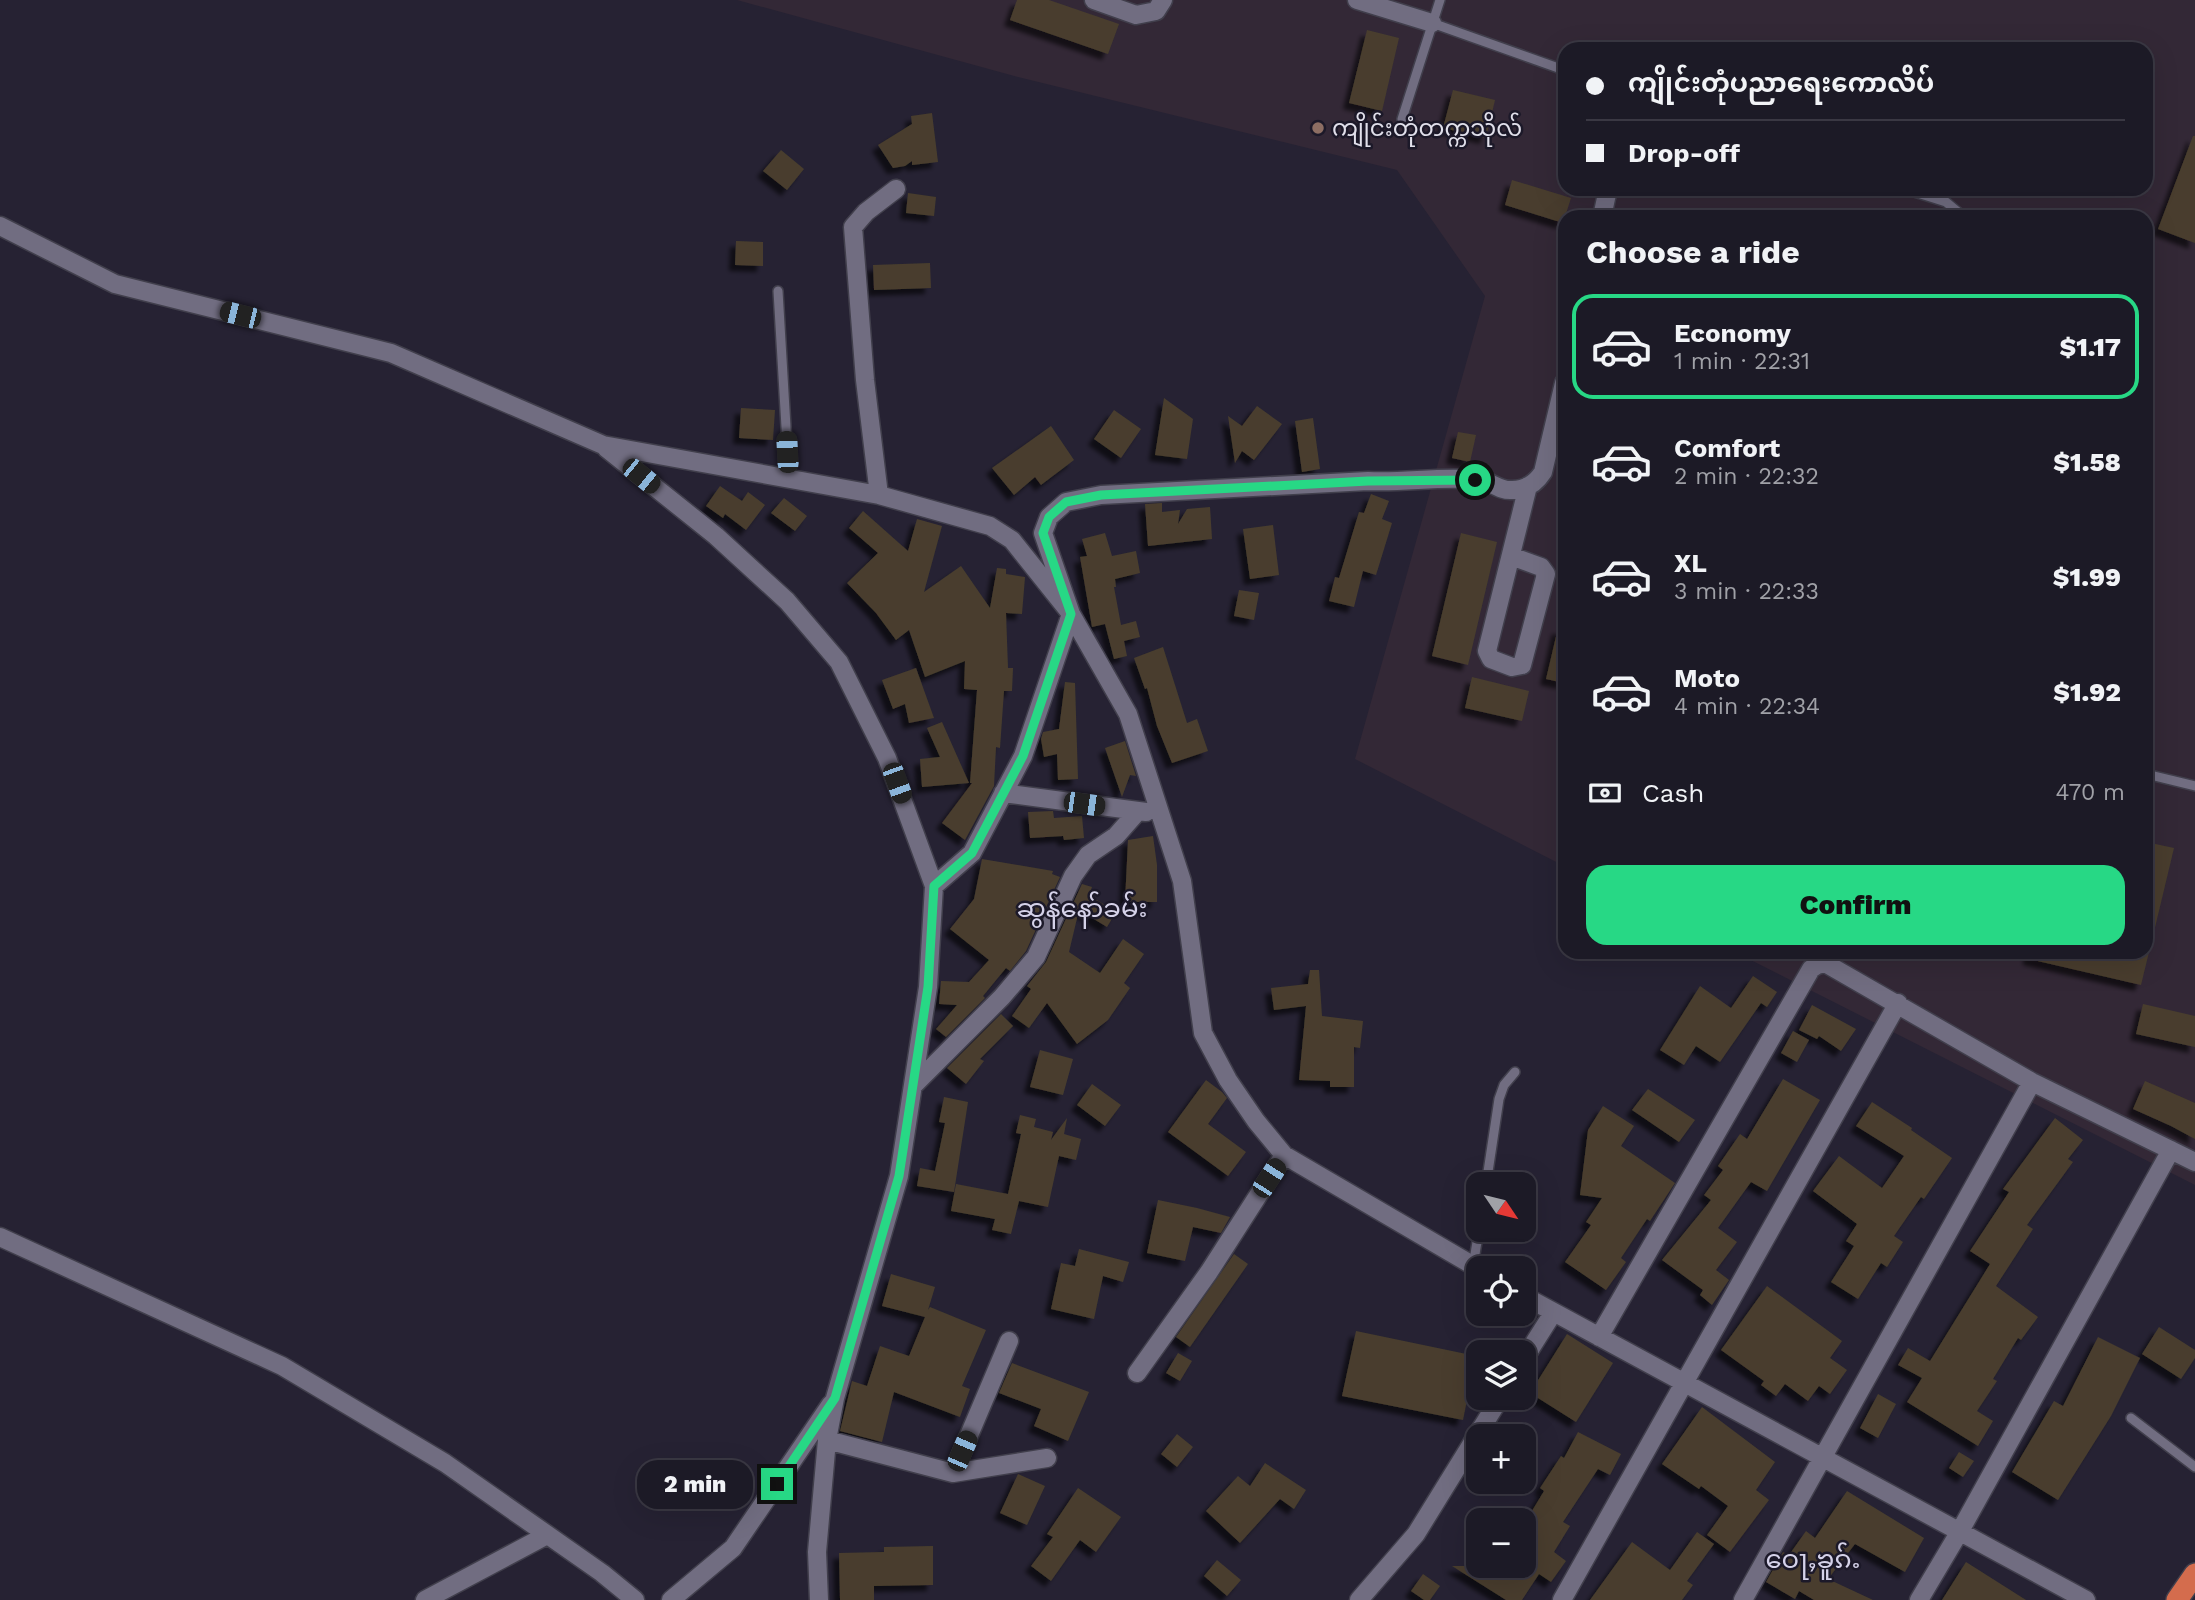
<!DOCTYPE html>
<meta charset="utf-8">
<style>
:root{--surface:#1c1a26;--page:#25232e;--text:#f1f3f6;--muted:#a0a1a7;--line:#3a3843;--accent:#27d885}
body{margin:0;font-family:"Work Sans","Noto Sans Myanmar",sans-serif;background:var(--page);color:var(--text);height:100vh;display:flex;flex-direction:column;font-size:26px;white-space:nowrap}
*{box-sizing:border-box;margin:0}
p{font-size:23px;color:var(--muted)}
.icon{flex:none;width:38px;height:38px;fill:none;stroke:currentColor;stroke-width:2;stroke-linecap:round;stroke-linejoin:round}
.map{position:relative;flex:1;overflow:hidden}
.details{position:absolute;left:1558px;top:210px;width:595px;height:749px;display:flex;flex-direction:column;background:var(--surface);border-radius:21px;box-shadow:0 7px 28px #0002,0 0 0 2px var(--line)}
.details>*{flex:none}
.hud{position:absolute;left:1558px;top:42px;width:595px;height:154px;border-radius:21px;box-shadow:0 7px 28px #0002,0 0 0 2px var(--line);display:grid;align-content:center;height:154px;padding:0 28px;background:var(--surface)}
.needle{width:46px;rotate:125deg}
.controls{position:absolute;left:1466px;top:1172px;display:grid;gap:14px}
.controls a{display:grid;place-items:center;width:70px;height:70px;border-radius:14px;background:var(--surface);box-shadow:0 7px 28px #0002,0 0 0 2px var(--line);font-size:35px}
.end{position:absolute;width:32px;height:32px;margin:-16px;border:9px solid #27d885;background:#111;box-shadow:0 0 0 4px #111}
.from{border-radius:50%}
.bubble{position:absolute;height:49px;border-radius:21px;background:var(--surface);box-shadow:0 7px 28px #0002,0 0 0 2px var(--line);font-size:23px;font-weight:800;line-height:49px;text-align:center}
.car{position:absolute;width:21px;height:42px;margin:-21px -10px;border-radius:9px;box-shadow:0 0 5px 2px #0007;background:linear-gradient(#222 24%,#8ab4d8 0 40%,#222 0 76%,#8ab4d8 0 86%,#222 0)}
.hud b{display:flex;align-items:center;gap:24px;height:66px;font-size:26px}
.hud b+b{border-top:2px solid var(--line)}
.hud i{width:18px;height:18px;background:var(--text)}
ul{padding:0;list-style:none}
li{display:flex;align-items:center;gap:21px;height:105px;margin:0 14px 10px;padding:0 14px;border:4px solid transparent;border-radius:21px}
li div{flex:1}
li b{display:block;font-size:26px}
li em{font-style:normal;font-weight:800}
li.selected{border-color:var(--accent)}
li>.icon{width:63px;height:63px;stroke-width:1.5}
h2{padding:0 28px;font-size:32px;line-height:84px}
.pay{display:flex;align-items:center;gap:18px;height:77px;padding:0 28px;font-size:26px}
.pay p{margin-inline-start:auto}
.action{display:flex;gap:14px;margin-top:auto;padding:14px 28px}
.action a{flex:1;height:80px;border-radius:21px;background:var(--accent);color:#111;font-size:28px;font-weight:800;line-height:80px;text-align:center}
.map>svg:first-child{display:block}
.education{fill:#332836;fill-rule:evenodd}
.building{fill:#483e2d;filter:url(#shadow)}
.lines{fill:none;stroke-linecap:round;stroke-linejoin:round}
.service-casing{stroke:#413f4c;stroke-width:12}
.minor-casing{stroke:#413f4c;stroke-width:21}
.trunk-casing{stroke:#413f4c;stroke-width:24}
.service{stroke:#716d81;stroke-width:9}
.minor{stroke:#716d81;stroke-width:18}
.trunk{stroke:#d46c4d;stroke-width:21}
.route{stroke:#27d885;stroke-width:9}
.education-dot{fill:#8d6e63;stroke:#1c1929;stroke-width:2.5}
.labels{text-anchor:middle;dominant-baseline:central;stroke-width:5;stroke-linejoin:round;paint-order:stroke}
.poi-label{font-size:23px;fill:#e1e0eb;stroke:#1c1929;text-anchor:start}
.quarter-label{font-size:26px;fill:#d5d2e9;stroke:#1c1929}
</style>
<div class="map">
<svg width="2195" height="1600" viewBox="0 0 2195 1600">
<defs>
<filter id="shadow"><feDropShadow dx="-6" dy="6" stdDeviation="2" flood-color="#0009"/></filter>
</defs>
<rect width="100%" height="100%" fill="#262233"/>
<path class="education" d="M737,0h1458v1185l-460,-233h411v-735h-582v649l-209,-107 130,-463 -88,-126 -379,-93zM1564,49h582v140h-582z"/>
<path class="building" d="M1017,0h32l70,24 -11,30 -98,-34z
M1367,30l32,8 -17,73 -33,-8z
M1453,90l42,10 -9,38 -43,-10z
M932,113l6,49 -26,3v-4l-7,5 -12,2 -15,-23 34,-21 -1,-8z
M2193,136h2v107l-37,-14z
M781,150l23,19 -17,21 -24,-19z
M1512,180l59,18 -8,25 -58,-18z
M908,193l28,4 -2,19 -28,-3z
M736,241l27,1v24l-28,-1z
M930,263l1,25 -57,2 -1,-25z
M1164,398l29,21 -6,40 -32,-4z
M1257,406l25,18 -28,36 -12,-9 -7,12 -7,-47 14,10z
M741,408l34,2 -2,30 -34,-2z
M1114,410l27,19 -20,29 -27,-19z
M1313,418l7,51 -18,3 -7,-51z
M1051,426l23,34 -33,25 -6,-8 -21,18 -22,-27z
M1458,432l18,3 -6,27 -18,-4z
M720,486l22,15 6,-9 17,13 -19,25 -21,-16 -2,4 -17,-12z
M1371,494l18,7 -7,18 10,4 -16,52 -13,-4 -9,36 -25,-6 6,-24 4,1 20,-66 5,1z
M784,498l23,18 -12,15 -24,-18z
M1162,503v9l18,-2 -2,14 9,-15 23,-2 2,32 -64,7 -3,-42z
M863,511l45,40 9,-32 25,7 -18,66 37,-26 29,42 7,-40 9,1v5l19,3 -3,37 -16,-1 2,55h5l-1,23h-8l-4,57 -4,-1 -2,39 -29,54 -23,-17 30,-40h-2l7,-93 -13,-1 1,-28 -40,16 -16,-47 -13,10 -20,-27 -29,-30 31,-30 -29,-25z
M1273,525l6,50 -29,4 -7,-50z
M1105,533l7,23 24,-5 4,22 -25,6 1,8h-2l7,38 15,-4 4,16 -16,4 3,15 -13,3 -9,-35 -13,3 -12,-70 7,-1 -5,-17z
M1461,533l36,9 -29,123 -36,-9z
M1239,590l20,3 -5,27 -20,-4z
M1558,628l6,1v54l-18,-4z
M1163,647l24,76 10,-4 11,32 -36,12 -15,-37 -10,-38 -2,1 -11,-31z
M916,668l18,50 -25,5 -4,-19 -12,5 -11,-29z
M1472,677l57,14 -7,30 -57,-13z
M1065,682l10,1 3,96 -20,1 -1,-26 -13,3 -3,-18 2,-7 16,-3z
M942,722l27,61 -47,4 -2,-28 20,-2 -13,-29z
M1125,741l11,35 -6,-1 -8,22 -17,-49z
M1053,811l1,7 28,-2 2,22 -20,2 -1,-4 -33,2 -2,-26z
M1153,836l4,29v37h-32l3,-62z
M2146,842l28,6 -22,92 -6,-1z
M982,859l71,12 -1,3 8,3 -34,74 -16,20 -4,-3 -23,28 2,2 -39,39 -10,-8 21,-24 -18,-1 2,-23 28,1 20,-22 -39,-31 24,-30z
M1082,884l10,3 -3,8 27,17 -9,15 -28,-17 -10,42 31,21 23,-34 21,15 -20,29 6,5 -22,32 -31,24 -30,-41 -18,25 -17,-12 19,-27 -4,-3 19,-24z
M2029,952h120l-8,33 -112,-26z
M1310,970h9l3,46 41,5 -3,27 -6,-1v40h-24v-6l-31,-1 7,-74 -32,4 -3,-22 37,-4z
M1753,976l24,16 -10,15 -6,-4 -41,59 -24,-16 -12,19 -24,-15 40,-64 31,22z
M2143,1004l52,12v31l-59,-13z
M1812,1005l44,24 -15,22 -22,-15 -2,3 -18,-9z
M1001,1014l12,12 -33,33 4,2 -18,23 -19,-16z
M1793,1031l16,9 -12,22 -16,-9z
M1040,1050l33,9 -10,36 -33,-8z
M1783,1079l37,21 -53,91 -16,-9 -33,46 19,14 -21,28 13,10 -17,25 -12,-10 3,-5 -41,-30 49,-60 -7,-5 19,-25 -5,-4 22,-32 7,5z
M1206,1080l16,12 5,6 -19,26 38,28 -18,24 -60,-44z
M2145,1081l50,22v36l-24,-13 -38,-17z
M1092,1084l29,21 -16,21 -28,-21z
M1648,1089l47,31 -16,22 -47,-32z
M944,1097l24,5 -14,90 -37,-6 3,-18 15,3 10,-48 -6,-1z
M1872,1102l40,26 -1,2 41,28 -28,41 -3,-2 -27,39 9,6 -16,25 -6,-4 -23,36 -27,-17 23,-36 -8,-5 11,-17 -44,-33 26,-35 43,32 22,-32 -48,-30z
M1603,1106l31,20 -13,20 54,37 -25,38 -3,-2 -26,39 5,4 -20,28 -41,-28 26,-37 -5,-3 16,-24 -22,-3 8,-65z
M1020,1115l16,4 -2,8 19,5 -2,8 16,-22 -3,16 17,5 -5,21 -17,-4 -11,51 -29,-6 -8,33 -19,-4 3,-11 -44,-8 5,-27 52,10 13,-60 -5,-1z
M2055,1118l28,22 -15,19 5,3 -46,63 6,4 -37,57 42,31 -17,23 -3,-2 -25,41 4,2 -20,30 16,10 -15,25 -71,-44 15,-24 -24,-13 10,-17 22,13 60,-97 -20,-13 39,-59 -6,-3z
M1158,1200l39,8 33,9 -9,16 -28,-6 -8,34 -38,-8z
M1079,1249l50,13 -6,20 -20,-6 -9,43 -43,-10 10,-46 14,3z
M1234,1254l14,10 -58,83 -14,-10z
M891,1274l44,13 -7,23 2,-3 56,23 -24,56 8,3 -10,28 -66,-25 -12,50 -42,-11 12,-50 15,5 13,-40 29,10 16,-39 -43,-11z
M1767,1286l75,55 -12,17 17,12 -17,24 -11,-8 -11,15 -23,-17 -9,12 -15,-11 3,-4 -43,-31z
M2159,1327l36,23v8l-14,21 -39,-25z
M1356,1331l120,25 -13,64 -121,-24z
M1567,1334l46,29 -37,59 -46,-29z
M2098,1337l42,21 -29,58 -53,84 -46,-28 42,-71 9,5z
M1178,1353l14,8 -12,20 -14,-8z
M1012,1363l77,29 -21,49 -34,-15 7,-17 -42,-16z
M1878,1394l18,10 -18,34 -18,-10z
M1702,1407l73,55 -19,28 13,10 -39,52 -23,-17 21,-29 -27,-20 -2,3 -37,-25z
M1578,1432l43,22 -11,21 -12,-6 -35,53 7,4 -16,26 12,9 -15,21 -12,-8 -17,26h-16l-54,-34h52l20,13v-55l20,-33 -4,-3 21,-32 3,2z
M1177,1434l16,13 -16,20 -16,-13z
M1959,1452l15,9 -11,16 -14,-9z
M1265,1463l41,27 -12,19 -14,-10 -40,44 -34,-32 32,-35 12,10z
M1018,1474l27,12 -18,39 -27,-12z
M1078,1488l43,29 -25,35 -16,-12 -29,41 -20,-15 22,-29 -6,-3z
M1847,1491l77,47 -19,34 -50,-28 -27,35 45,21h-59l-15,-9 -4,8 -29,-17 17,-30 6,3 17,-24 9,7z
M1697,1532l17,12 -27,37 6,4 -11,15h-92l42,-58 38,28z
M933,1546v39l-59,1v14h-34l-1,-47 45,-1v-5z
M1217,1560l24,20 -14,16 -23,-20z
M1966,1562l60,38h-84z
M1423,1574l17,12 -10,14h-6l-13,-9z"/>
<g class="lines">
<g class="service-casing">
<path id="service" d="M1432,23l132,47
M1402,119l38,-119
M1905,189l41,13 18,15
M778,291l11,187
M2146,774l49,12
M1486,1185l13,-86 5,-14 11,-13
M1473,1266l6,-36
M2131,1418l64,49"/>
</g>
<g class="minor-casing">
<path id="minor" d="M1094,0l42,15 20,-4 7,-11
M1357,0l75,23
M1602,217l6,-28
M0,226l115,58 276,69 212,92 276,50 111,31 22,14 59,74 57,100 54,167 21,152 25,47 28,41 28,34 195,114
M606,448l110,88 71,65 52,61 48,96 47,128 -6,101 -29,189 -64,222 -8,42 -10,112 2,48
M879,495l-14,-115 -12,-153 13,-15 30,-23
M1511,556l30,11 5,7 -24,91 -10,2 -21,-8 -4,-8 41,-165
M1003,793l143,19
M934,886l38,-33 51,-97 48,-142 -28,-81 6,-16 17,-15 35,-7 267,-14c33,2 66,-4 98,-2 5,0 11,0 16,1 10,3 19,11 30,10 14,0 24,-7 31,-18l21,-89
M913,1086l89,-89 34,-40 37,-81 15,-21 28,-19 22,-25
M0,1237l282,129 163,97 157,110 33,27
M1524,1296l562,304
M1599,1337l212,-368 6,-4 8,-2 207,119 163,80
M1524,1359l29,-46
M1137,1373l72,-101 75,-117
M827,1440l126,33 94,-15
M953,1473l56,-132
M425,1600l122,-65
M671,1600l62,-52 98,-144
M1359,1600l57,-66 84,-136
M1562,1600l336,-597
M1743,1600l289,-518
M1919,1600l41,-69 211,-381"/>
</g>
<g class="trunk-casing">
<path id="trunk" d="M2177,1600l18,-26"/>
</g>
<use href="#service" class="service"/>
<use href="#minor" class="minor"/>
<use href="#trunk" class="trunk"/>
</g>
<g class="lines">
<path class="route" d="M777,1484l58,-86 64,-222 29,-189 6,-101 38,-33 51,-97 48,-142 -28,-81 6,-16 17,-15 35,-7 267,-14 107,-1"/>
</g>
<circle class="education-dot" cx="1318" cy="128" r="7"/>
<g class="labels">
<g class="poi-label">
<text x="1332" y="128">ကျိုင်းတုံတက္ကသိုလ်</text>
</g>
<g class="quarter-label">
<text x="1082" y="908">ဆွန်နော်ခမ်း</text>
<text x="1813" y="1559">ဝေႃႇၶူၵ်ႉ</text>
</g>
</g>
</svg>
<div class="controls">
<a><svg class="needle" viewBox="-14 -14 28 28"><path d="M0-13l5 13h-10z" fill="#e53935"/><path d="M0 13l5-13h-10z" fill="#a0a1a7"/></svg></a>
<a><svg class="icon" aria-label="locate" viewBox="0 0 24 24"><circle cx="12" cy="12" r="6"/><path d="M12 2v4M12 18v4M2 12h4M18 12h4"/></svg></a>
<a><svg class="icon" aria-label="layers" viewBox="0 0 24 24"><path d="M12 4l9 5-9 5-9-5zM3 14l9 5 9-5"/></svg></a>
<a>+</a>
<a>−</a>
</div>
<i class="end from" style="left:1475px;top:480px"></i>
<i class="end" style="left:777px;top:1484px"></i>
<div class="bubble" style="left:637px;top:1460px;width:116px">2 min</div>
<i class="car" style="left:240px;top:315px;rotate:284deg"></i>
<i class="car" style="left:787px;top:452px;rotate:357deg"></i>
<i class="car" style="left:641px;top:476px;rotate:129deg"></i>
<i class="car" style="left:897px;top:783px;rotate:160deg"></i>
<i class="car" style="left:1084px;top:804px;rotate:98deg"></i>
<i class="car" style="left:1269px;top:1178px;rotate:33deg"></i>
<i class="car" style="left:962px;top:1451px;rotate:23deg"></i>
<div class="hud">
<b><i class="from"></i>ကျိုင်းတုံပညာရေးကောလိပ်</b>
<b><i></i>Drop-off</b>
</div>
<section class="details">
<h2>Choose a ride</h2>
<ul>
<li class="selected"><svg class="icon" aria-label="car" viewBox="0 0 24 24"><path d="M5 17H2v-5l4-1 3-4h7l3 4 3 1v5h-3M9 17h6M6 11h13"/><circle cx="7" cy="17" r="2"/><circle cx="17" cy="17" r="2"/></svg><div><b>Economy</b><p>1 min · 22:31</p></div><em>$1.17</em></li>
<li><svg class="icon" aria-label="car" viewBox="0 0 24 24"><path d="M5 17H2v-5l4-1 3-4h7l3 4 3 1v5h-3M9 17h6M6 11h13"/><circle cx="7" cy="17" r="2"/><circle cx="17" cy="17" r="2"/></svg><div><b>Comfort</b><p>2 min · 22:32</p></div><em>$1.58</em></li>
<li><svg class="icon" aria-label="car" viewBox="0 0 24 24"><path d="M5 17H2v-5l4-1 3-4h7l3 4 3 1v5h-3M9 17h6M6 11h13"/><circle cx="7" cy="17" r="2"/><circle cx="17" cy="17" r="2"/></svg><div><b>XL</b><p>3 min · 22:33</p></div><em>$1.99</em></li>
<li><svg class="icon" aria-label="car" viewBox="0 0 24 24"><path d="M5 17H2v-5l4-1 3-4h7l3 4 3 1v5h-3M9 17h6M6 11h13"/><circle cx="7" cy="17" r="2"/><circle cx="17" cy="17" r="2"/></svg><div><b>Moto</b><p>4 min · 22:34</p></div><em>$1.92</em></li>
</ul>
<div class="pay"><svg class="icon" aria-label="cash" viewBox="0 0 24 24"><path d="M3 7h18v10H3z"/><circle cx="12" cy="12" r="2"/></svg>Cash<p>470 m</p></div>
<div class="action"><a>Confirm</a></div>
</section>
</div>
